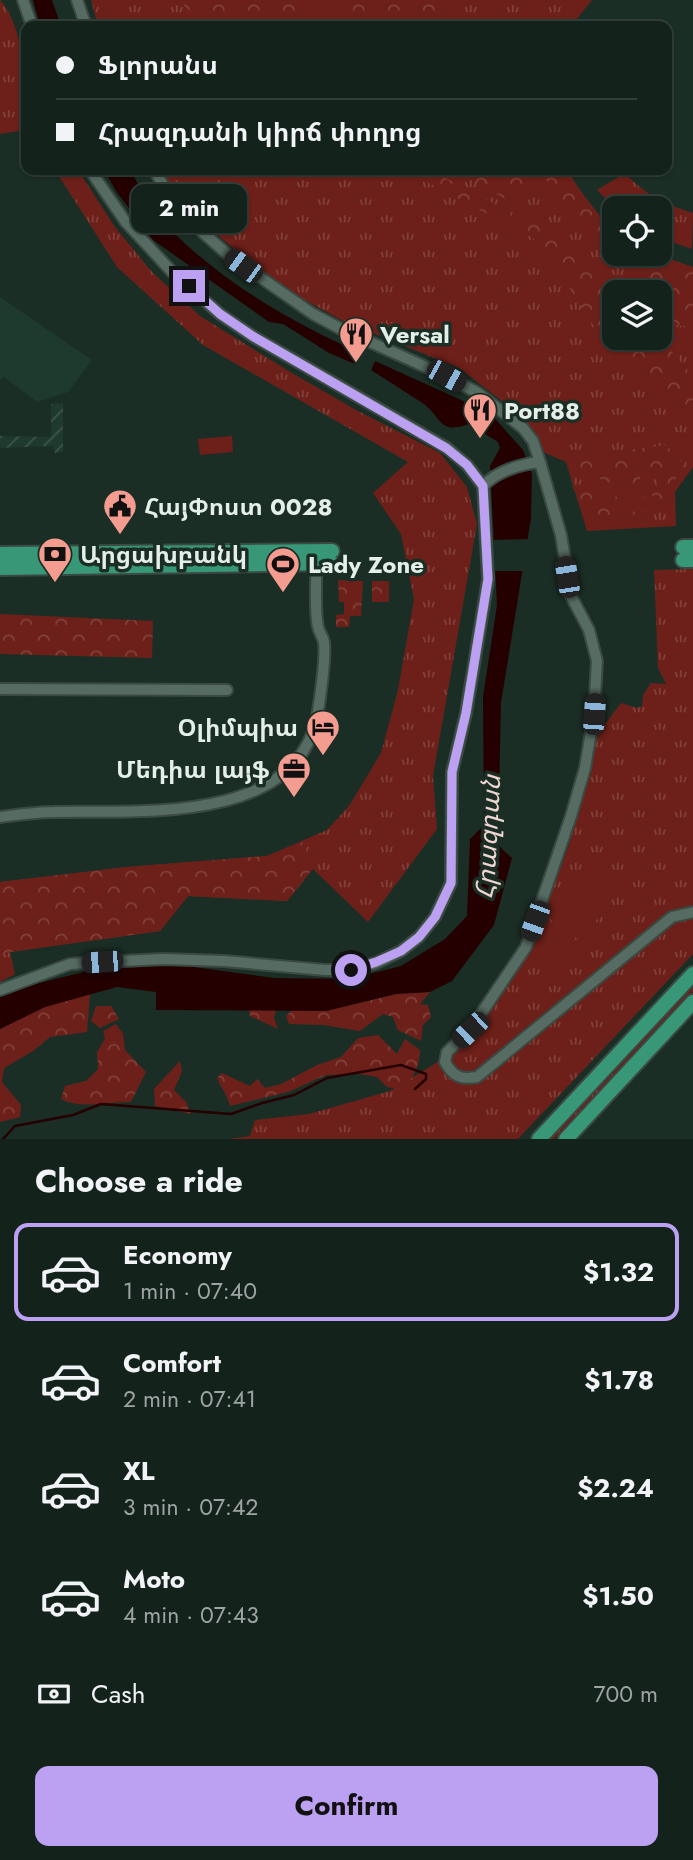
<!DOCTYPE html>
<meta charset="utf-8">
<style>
:root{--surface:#14221c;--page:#212f29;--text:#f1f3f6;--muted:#9da4a3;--line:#333f3b;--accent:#bca0f2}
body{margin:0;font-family:Jost,"Noto Sans Armenian",sans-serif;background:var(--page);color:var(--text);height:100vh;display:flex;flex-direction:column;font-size:26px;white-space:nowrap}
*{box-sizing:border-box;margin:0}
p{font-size:23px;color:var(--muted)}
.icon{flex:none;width:38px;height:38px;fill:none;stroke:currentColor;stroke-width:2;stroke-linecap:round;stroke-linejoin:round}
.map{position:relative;height:1139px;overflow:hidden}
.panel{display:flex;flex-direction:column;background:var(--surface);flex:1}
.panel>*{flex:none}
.hud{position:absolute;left:21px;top:21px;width:651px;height:154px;border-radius:14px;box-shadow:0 2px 5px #0004,0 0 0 2px var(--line);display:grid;align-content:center;height:154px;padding:0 35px;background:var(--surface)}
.fabs{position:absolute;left:602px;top:196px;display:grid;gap:14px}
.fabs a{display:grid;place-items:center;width:70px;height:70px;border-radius:14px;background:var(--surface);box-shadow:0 2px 5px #0004,0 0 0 2px var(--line);font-size:35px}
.end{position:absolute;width:32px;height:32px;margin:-16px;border:9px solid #bca0f2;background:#111;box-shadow:0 0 0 4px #111}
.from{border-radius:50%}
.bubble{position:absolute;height:49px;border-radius:14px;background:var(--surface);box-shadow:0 2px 5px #0004,0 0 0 2px var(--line);font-size:23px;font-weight:700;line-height:49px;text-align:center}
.car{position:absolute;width:21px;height:42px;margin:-21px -10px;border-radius:9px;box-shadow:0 0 5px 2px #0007;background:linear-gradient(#222 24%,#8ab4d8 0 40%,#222 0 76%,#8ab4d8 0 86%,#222 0)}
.hud b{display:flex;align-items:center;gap:24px;height:66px;font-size:26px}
.hud b+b{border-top:2px solid var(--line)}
.hud i{width:18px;height:18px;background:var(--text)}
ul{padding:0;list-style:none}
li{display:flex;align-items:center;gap:21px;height:98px;margin:0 14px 10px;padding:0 21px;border:4px solid transparent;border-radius:14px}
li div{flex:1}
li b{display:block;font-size:26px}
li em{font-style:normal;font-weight:700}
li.selected{border-color:var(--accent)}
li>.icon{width:63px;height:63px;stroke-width:1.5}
h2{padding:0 35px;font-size:32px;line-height:84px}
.pay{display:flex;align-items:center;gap:18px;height:77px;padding:0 35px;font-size:26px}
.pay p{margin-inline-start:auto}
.cta{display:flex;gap:14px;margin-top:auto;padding:14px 35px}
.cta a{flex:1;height:80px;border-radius:14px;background:var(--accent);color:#111;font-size:28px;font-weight:700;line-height:80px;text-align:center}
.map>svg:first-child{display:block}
.built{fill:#1e392d}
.industrial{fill:url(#industrial-furrows)}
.grass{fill:url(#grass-tufts);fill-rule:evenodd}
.forest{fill:url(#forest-crowns)}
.garden{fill:#6c2019}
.water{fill:#240000}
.pier{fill:#1b2e25}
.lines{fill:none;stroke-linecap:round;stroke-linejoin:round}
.stream{stroke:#240000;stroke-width:2.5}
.minor-casing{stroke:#3a4a43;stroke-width:14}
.major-casing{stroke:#3a4a43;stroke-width:18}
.minor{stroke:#566b61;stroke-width:10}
.major{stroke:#379777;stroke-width:14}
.route{stroke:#bca0f2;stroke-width:9}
.labels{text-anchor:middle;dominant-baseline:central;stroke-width:7;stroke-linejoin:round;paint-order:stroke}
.poi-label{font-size:24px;font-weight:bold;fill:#e4efe9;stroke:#1b2e25;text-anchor:start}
.water-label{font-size:26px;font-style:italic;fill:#efd6d2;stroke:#1b2e25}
</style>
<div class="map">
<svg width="693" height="1139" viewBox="0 0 693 1139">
<defs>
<pattern id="industrial-furrows" width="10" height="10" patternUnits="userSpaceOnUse" patternTransform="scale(1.75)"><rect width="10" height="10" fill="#1e392d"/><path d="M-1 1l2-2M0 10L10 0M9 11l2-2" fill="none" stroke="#3f564b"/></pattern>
<pattern id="grass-tufts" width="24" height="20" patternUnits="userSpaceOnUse" patternTransform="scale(1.75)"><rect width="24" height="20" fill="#6c2019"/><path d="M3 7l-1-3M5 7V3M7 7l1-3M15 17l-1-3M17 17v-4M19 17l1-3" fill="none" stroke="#81413a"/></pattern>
<pattern id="forest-crowns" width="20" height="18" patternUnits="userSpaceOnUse" patternTransform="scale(1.75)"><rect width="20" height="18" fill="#6c2019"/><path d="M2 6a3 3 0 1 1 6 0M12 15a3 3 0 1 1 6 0" fill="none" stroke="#81413a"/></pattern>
</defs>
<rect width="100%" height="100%" fill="#1b2e25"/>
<path class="built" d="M0,297l92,63 -24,32 -31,10 -33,-25 -4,3z"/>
<path class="industrial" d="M63,403v49l-8,1 -2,-7 -53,2v-12l51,1v-33z"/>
<path class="grass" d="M0,0c26,29 26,91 26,130l-26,4z
M91,0h501l-21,26h-473z
M55,170h23l37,57 36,44 49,45 92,57 64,37 84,43 27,34 10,37 -44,252 4,53 -69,93 -55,-53 -26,32 -99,-5 -28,35 -150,21 5,22 -15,8v-100l127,-15 140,-11 60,-26 22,-24 32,-53 17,-63 16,-91 -13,-65 -28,-41 35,-31 -205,-117 -86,-78z
M159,170h410c9,24 26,42 45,58v26h40l39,13v200l-18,25 1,34 -89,5 -21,-69 -21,-9 -25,-38 -61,-47 -118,-48 -70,-39 -95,-82zM614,292h46v46h-46z
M625,173c19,21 41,32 68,40l-1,36 -32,-11v-30h-45l-18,-18z
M693,569v385l-175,185h-290l22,-3 5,-16 54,-6 81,-23 74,-45 48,-66 20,-36 37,-99 30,-113 22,-29 16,5 5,-2 1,-11 8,-12 15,1 -8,-16 -4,-98z
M693,985v6l-5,6 -134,142h-6l86,-95z"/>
<path class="forest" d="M179,0h132l14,26h-121z
M327,0h109l14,26h-109z
M404,170h27l75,40 53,19 64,63h-9v46l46,-1 33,40v43l-93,-84 -60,-94z
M455,170h57l19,7 -9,27 -10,-1z
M544,176l28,3 26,35 16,14v26h40l39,13v60l-23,-2 -10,-13v-20h-17l-29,-35 -49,-43z
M666,445l16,17v5l-18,33 -10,8 -2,-14 7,-3 -4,-24h-17l9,47c-11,-9 -21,-22 -33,-29 -12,-7 -32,-10 -40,-19l10,-10z
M594,484l18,9 30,25 2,5 -56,1 -16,-39z
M338,580l25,1 -2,35h-11l-1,11h-13v-12l8,-1v-12h-5z
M372,581h17v21h-17z
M0,614l153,7 -1,37 -152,-4z
M303,842l10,26 -26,33 -99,-5 -28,35 -150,21 -10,5v-75l127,-15 140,-11z
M430,992l-10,12 8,1 3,12 -8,8 -2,16 -23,-11 -5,-13 -10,-3 -23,17 -36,-6 -35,-1 -3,-8 6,-6 34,1 70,-17z
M90,994l-3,38 -37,5 -17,14 -29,17 -2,14 19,23 -1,12 -20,5v-93l45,-22z
M96,1006h15l8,13 -19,9 -9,-7z
M249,1010h27l-2,8 4,11 -28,-13z
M116,1024l7,10 2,16 21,22 -15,30c-24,-1 -49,8 -70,-3l4,-13 21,-5 12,-12 -1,-17 8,-13 -2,-8z
M378,1035l19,19 8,-15 15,11c0,16 -7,27 -16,40l-17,-3 -10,-10 -17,-3 -34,1 -38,17 -58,14c-3,-12 -9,-18 -13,-28l5,-5 28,13 7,-7 8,9 16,-4 36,-19 24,-8 17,-19z
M180,1061l2,10 -8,19 12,12 5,12 -36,-8 -1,-17z"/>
<path class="garden" d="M232,436l1,16 -33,3 -2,-16z
M588,866l31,23 -38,52 -6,-4 -24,33 -21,-15 24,-33 -5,-4z"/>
<path class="water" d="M33,0h19l9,26h-21z
M104,170h26c11,19 24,42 39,58 53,54 123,95 192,125l-6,11 -26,-11 -46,-29 -14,-2 -116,-82 -37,-49z
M375,361l115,52 33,37 9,24 -1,44 -30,185 -3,142 14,13 -18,67 -42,56 -22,11 -34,2 -70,17 -170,-1v-18l-39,-5 -72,20 -45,22v-34l11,-5 97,-24 64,-2 103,14 74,1 52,-13 44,-27 22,-23 3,-77 14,-14 -1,-128 14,-92 -7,-139 10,-18 -2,-6 -29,-18c-30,11 -27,-6 -45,-20l-53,-34z"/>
<path class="pier" d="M532,539l-5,32h-35l-1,-31z"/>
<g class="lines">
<path class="stream" d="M3,1139l12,-13 58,-11 28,-11 130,10 31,-11 32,-8 33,-17 74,-13 25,9v5l-11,10"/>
<g class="minor-casing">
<path id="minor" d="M23,0l9,26
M77,0l9,26
M90,170l35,51 48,52 47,41 34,23 193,111 20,17 16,21
M154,170l16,26 28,32 29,26 86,60 28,15 105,47 32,17 45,35 10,13 7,21 21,73 10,61 18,34 8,31 -3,53 -9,54 -14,48 -45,131 -56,83 -23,22 -2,10c8,14 15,18 32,15l195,-160 21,-5
M483,486c14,-15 38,-22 57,-24
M0,689l227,1
M0,817c17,-2 36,-5 53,-5 82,-2 242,14 264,-95 3,-17 9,-59 7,-75 -1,-5 -5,-10 -6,-15 -4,-20 -1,-43 -2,-64
M0,990l70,-26 32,-2 61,-3 61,2 101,9h26l25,-7 25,-12 18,-14 16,-20 16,-34 1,-111 14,-59 22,-134 -5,-93"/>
</g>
<g class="major-casing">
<path id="major" d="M683,547h10
M0,554l332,-3
M683,560h10
M0,568l331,-5
M539,1139l154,-165
M566,1139l127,-137"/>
</g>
<use href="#minor" class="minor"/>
<use href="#major" class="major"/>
</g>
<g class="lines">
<path class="route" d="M189,286l31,28 34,23 192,111 21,17 16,21 5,93 -22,134 -14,59 -1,111 -16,34 -16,20 -18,14 -25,11 -25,8"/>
</g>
<defs>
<g id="restaurant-pin" transform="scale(1.75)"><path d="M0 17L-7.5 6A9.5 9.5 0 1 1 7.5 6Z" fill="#f59c90" stroke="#1b2e25"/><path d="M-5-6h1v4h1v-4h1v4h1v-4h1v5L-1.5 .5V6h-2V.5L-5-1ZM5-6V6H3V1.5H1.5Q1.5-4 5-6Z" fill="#111"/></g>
<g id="civic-pin" transform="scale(1.75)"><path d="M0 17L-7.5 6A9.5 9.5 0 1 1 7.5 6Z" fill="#f59c90" stroke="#1b2e25"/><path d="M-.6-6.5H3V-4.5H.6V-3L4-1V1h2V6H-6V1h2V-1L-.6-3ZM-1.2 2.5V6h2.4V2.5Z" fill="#111"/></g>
<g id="bank-pin" transform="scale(1.75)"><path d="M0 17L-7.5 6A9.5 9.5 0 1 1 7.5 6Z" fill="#f59c90" stroke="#1b2e25"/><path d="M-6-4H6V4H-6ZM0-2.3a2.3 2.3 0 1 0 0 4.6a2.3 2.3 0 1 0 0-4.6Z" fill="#111"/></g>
<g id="stadium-pin" transform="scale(1.75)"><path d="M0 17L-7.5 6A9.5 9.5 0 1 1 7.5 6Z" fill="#f59c90" stroke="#1b2e25"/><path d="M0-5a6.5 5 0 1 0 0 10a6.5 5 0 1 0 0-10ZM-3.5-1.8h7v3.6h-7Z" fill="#111"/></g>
<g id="hotel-pin" transform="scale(1.75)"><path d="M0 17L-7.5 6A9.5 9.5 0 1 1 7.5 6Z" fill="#f59c90" stroke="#1b2e25"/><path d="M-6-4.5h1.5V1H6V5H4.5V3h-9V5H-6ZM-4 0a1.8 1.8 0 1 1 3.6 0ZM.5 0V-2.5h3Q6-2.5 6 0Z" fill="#111"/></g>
<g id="office-pin" transform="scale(1.75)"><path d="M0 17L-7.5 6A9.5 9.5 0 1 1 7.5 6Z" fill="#f59c90" stroke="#1b2e25"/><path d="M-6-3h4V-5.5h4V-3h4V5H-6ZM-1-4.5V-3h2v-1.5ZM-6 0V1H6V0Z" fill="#111"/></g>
</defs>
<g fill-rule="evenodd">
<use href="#restaurant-pin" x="356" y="334"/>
<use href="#restaurant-pin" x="480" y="410"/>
<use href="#civic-pin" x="120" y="506"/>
<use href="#bank-pin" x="55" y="554"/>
<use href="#stadium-pin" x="283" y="564"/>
<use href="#hotel-pin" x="323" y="727"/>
<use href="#office-pin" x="294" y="769"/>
</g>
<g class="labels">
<g class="poi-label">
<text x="380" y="334">Versal</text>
<text x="504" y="410">Port88</text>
<text x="144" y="506">ՀայՓոստ 0028</text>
<text x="80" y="554">Արցախբանկ</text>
<text x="308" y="564">Lady Zone</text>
<text x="298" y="727" text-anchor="end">Օլիմպիա</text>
<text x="270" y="769" text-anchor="end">Մեդիա լայֆ</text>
</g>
<g class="water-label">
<text transform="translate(488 837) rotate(-87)">Հրազդան</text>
</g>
</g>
</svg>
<div class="fabs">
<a><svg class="icon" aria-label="locate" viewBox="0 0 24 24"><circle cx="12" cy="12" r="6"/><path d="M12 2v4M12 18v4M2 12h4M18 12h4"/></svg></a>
<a><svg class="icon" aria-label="layers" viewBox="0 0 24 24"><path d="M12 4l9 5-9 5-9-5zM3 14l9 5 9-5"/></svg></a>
</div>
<i class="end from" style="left:351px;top:970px"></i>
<i class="end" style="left:189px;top:286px"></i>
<div class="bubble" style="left:131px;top:184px;width:116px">2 min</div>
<i class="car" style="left:243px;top:266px;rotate:306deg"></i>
<i class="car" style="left:446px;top:376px;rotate:119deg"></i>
<i class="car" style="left:567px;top:577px;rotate:351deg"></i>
<i class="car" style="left:594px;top:714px;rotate:4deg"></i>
<i class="car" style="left:535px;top:921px;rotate:200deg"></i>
<i class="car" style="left:102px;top:962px;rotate:266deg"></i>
<i class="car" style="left:470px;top:1030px;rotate:226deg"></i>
<div class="hud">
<b><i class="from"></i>Ֆլորանս</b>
<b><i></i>Հրազդանի կիրճ փողոց</b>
</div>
</div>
<section class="panel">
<h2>Choose a ride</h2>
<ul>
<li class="selected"><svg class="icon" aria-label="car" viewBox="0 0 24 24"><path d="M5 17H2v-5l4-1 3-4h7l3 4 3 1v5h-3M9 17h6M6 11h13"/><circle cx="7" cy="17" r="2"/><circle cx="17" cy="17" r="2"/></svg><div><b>Economy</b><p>1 min · 07:40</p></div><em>$1.32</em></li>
<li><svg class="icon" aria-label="car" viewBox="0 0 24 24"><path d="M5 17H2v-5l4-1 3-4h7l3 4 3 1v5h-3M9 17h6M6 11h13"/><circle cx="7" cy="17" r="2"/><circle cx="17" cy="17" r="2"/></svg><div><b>Comfort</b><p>2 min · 07:41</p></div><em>$1.78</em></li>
<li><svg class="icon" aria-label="car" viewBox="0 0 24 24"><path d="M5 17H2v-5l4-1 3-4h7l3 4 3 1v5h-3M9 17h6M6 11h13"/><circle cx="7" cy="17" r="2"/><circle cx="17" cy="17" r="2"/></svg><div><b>XL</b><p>3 min · 07:42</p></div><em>$2.24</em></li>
<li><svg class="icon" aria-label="car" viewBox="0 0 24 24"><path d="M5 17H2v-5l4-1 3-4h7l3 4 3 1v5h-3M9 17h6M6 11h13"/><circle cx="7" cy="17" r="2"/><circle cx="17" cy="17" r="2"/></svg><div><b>Moto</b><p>4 min · 07:43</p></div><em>$1.50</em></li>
</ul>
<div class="pay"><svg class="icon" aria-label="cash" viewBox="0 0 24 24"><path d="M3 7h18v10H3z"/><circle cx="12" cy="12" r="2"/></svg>Cash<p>700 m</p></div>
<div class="cta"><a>Confirm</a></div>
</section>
